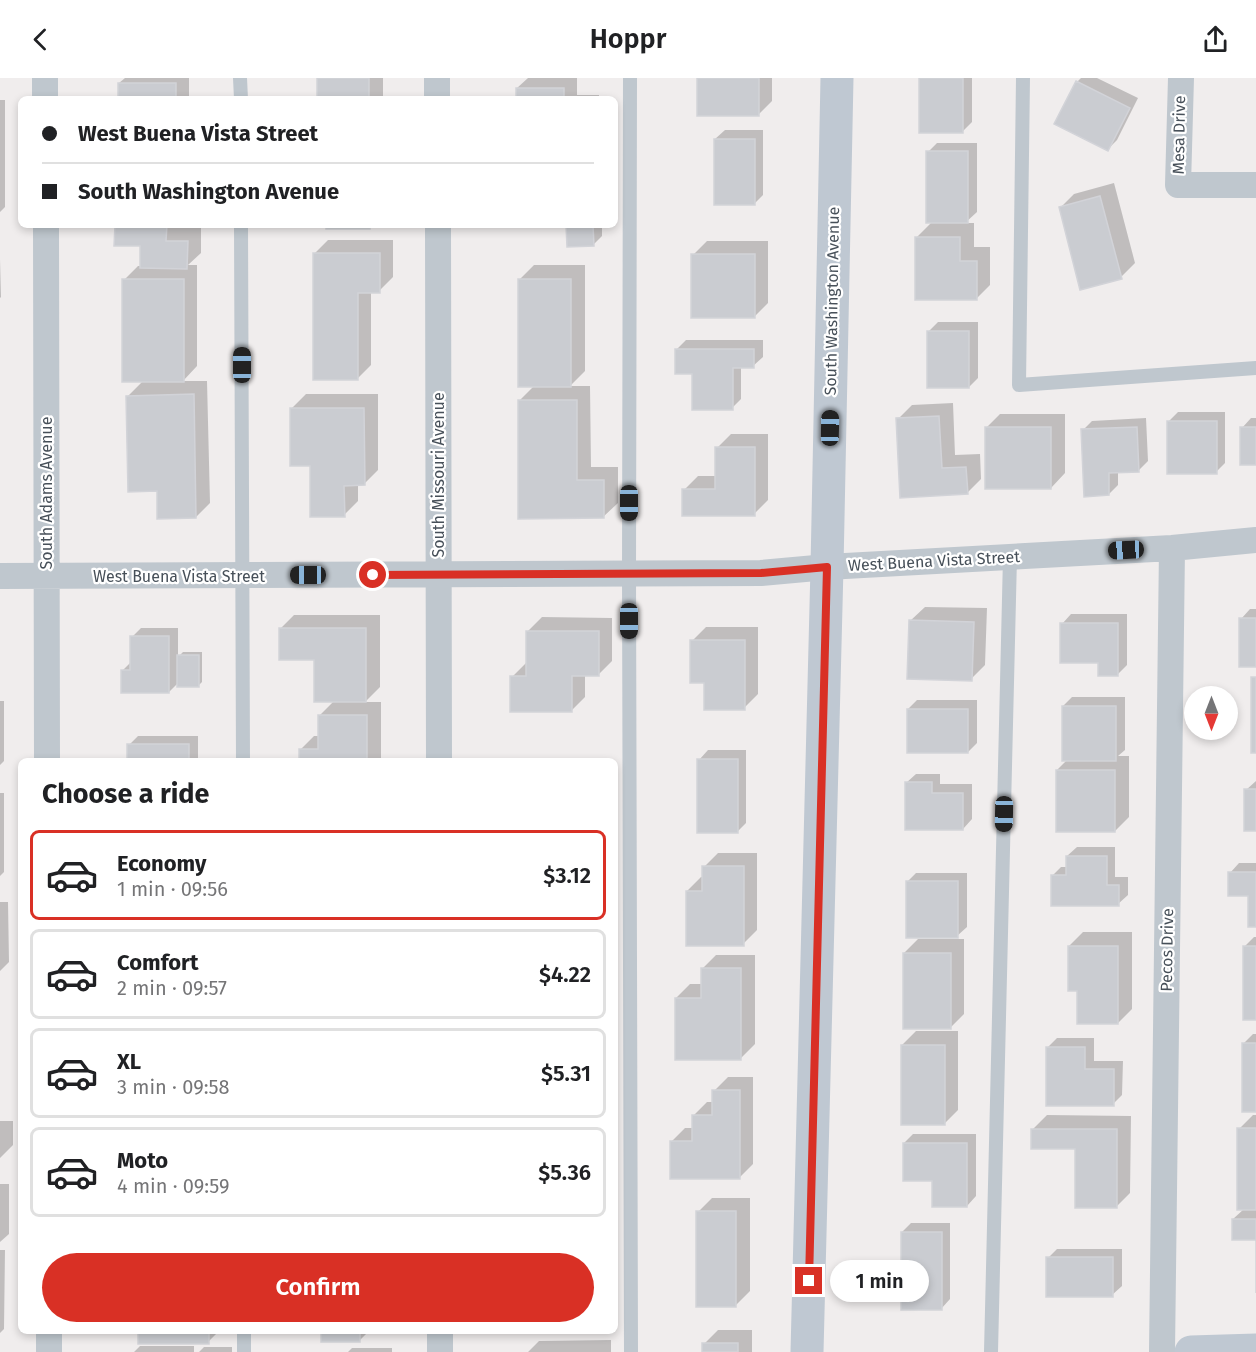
<!DOCTYPE html>
<meta charset="utf-8">
<style>
:root{--surface:#fff;--page:#f6f6f6;--text:#202124;--muted:#757577;--line:#e0e0e0;--accent:#d93025}
body{margin:0;font-family:"Fira Sans",sans-serif;background:var(--page);color:var(--text);height:100vh;display:flex;flex-direction:column;font-size:22px;white-space:nowrap}
*{box-sizing:border-box;margin:0}
p{font-size:20px;color:var(--muted)}
.icon{flex:none;width:33px;height:33px;fill:none;stroke:currentColor;stroke-width:2;stroke-linecap:round;stroke-linejoin:round}
.map{position:relative;flex:1;overflow:hidden}
.panel{position:absolute;left:18px;top:680px;width:600px;height:576px;display:flex;flex-direction:column;background:var(--surface);border-radius:9px;box-shadow:0 3px 9px #0003}
.panel>*{flex:none}
.hud{position:absolute;left:18px;top:18px;width:600px;height:132px;border-radius:9px;box-shadow:0 3px 9px #0003;display:grid;align-content:center;height:132px;padding:0 24px;background:var(--surface)}
.needle{width:39px;rotate:180deg}
.fabs{position:absolute;left:1184px;top:608px;display:grid;gap:12px}
.fabs a{display:grid;place-items:center;width:54px;height:54px;border-radius:50%;background:var(--surface);box-shadow:0 3px 9px #0003;font-size:30px}
.end{position:absolute;width:27px;height:27px;margin:-14px;border:8px solid #d93025;background:#fff;box-shadow:0 0 0 3px #fff}
.from{border-radius:50%}
.bubble{position:absolute;height:42px;border-radius:21px;background:var(--surface);box-shadow:0 3px 9px #0003;font-size:20px;font-weight:600;line-height:42px;text-align:center}
.car{position:absolute;width:18px;height:36px;margin:-18px -9px;border-radius:8px;box-shadow:0 0 4px 2px #0007;background:linear-gradient(#222 24%,#8ab4d8 0 40%,#222 0 76%,#8ab4d8 0 86%,#222 0)}
.hud b{display:flex;align-items:center;gap:21px;height:57px;font-size:22px}
.hud b+b{border-top:2px solid var(--line)}
.hud i{width:15px;height:15px;background:var(--text)}
ul{padding:0;list-style:none}
li{display:flex;align-items:center;gap:18px;height:90px;margin:0 12px 9px;padding:0 12px;border:3px solid var(--line);border-radius:9px}
li div{flex:1}
li b{display:block;font-size:22px}
li em{font-style:normal;font-weight:600}
li.selected{border-color:var(--accent)}
li>.icon{width:54px;height:54px;stroke-width:1.5}
h2{padding:0 24px;font-size:27px;line-height:72px}
.cta{display:flex;gap:12px;margin-top:auto;padding:12px 24px}
.cta a{flex:1;height:69px;border-radius:36px;background:var(--accent);color:#fff;font-size:24px;font-weight:600;line-height:69px;text-align:center}
header{display:flex;justify-content:space-between;align-items:center;height:78px;padding:0 24px;background:var(--surface);font-size:27px;font-weight:600}
.map>svg:first-child{display:block}
.shadow{fill:#0003}
.building{fill:#caccd1;stroke:#d2d3d8;stroke-width:1.5}
.lines{fill:none;stroke-linecap:round;stroke-linejoin:round}
.lane{stroke:#bfc7ce;stroke-width:14}
.street{stroke:#bfc7ce;stroke-width:26}
.secondary{stroke:#bfc8d2;stroke-width:33}
.route{stroke:#d93025;stroke-width:8}
.labels{text-anchor:middle;dominant-baseline:central;stroke-width:4.5;stroke-linejoin:round;paint-order:stroke}
.street-label{font-size:16px;fill:#475059;stroke:#fff}
</style>
<header><svg class="icon" aria-label="back" viewBox="0 0 24 24"><path d="M15 5l-7 7 7 7"/></svg>Hoppr<svg class="icon" aria-label="share" viewBox="0 0 24 24"><path d="M12 15V3M7 8l5-5 5 5M5 13v7h14v-7"/></svg></header>
<div class="map">
<svg width="1256" height="1274" viewBox="0 0 1256 1274">
<rect width="100%" height="100%" fill="#f0eded"/>
<path class="shadow" d="M125,0h64v21h-70v-16z
M319,0h64v21h-65z
M528,0h49v17h22v4h-82v-11z
M699,0h73v23l-14,14z
M920,0h52v44l-9,9z
M1081,0h16l41,20 -21,42 -9,9 -31,-67z
M0,22h5v107l-5,5z
M725,52h38v65l-9,9 -39,-65z
M937,65h40v69l-12,11h9v24h16v38l-14,14 -59,-62 16,-16 -5,-69z
M1114,105l21,80 -14,14 -61,-69 14,-14z
M116,147h64v2l21,1v25l-13,12h9v101l-14,15h24l3,122 -14,14 -38,-27 -30,-94 15,-15 -19,-101 14,-14h4v-21z
M568,147h34v11l-9,9z
M328,162h65v37l-14,14h-8v74l-14,14 -43,-125z
M707,163h61v62l-14,14 -61,-62z
M0,181l1,38 -1,1z
M534,187h51v106l-15,15h20l1,81h27v36l-15,14 -84,-116 16,-16 -15,-106z
M938,244h40v56l-9,9 -40,-56z
M686,262h77v17l-10,9h-12v33l-9,9 -38,-36 -18,-22z
M306,316h72v76l-14,14h-6v17l-14,14 -33,-51 -19,-56z
M953,325l2,52 25,-1 1,25 -14,14 -65,3 -4,-77 14,-14z
M1178,334h47v51l-9,9 -47,-51z
M1000,336h65v59l-14,15 -65,-60z
M1146,340l2,43 -9,9 -21,1v14l-9,9 -26,-64 9,-9z
M1251,340h5v45l-14,-35z
M731,356h37v66l-14,14 -70,-24 14,-14h19v-28z
M925,529l62,1 -2,57 -14,14 -61,-58z
M1250,531h6v56l-15,-46z
M1071,536h56v51l-9,9 -19,-13 -37,-37z
M294,537h86v72l-15,15h16v58h-81v-10l14,-14h5v-20l15,-15 -19,-43 -35,-29z
M542,539l70,1v43l-14,14h-13v22l-14,14 -59,-34 14,-14h2v-32z
M706,549h52v67l-14,14 -39,-26 -13,-41z
M141,550h37v29l5,-5h19v30l-4,4 -19,-4 -10,10 -47,-21 10,-10v-24z
M1072,619h53v53l-7,6h11v61l-14,14 -58,-61 11,-11 -5,-53z
M917,622h60v43l-9,9 -60,-43z
M0,623h4v60l-4,4z
M138,658h60v24h-75h6v-15z
M708,672h38v73l-9,9 -38,-72z
M916,696h24v10h32v35l-9,10 -57,-46z
M1256,703v49l-10,-40z
M0,715h4v79l-4,4z
M1077,769h38v30h13v18l-10,9 -66,-28 9,-9h6v-11z
M718,775h39v77l-14,14 -56,-53 14,-14h3v-10z
M1239,785h17v63l-6,-32 -20,-21z
M916,795h51v54l-10,9 -50,-54z
M0,824h8l1,60 -9,9z
M1083,854h49v77l-14,14 -40,-33 -9,-44z
M1254,859h2v82l-11,-73z
M918,861h46v75l-14,14 -46,-75z
M716,877h39v89l-14,14 -65,-60 14,-14h12v-15z
M916,953h42v79l-14,14 -42,-79z
M1253,956h3v77l-12,-68z
M1057,960h37v23h29l-1,34 -9,9 -65,-57z
M728,999h25v87l-14,14 -68,-36 14,-14h8v-12l14,-14h7v-11z
M1047,1037l84,1 -1,77 -14,14 -39,-59 -44,-19z
M1253,1037h3v123l-23,-19 11,-10 -5,-80z
M0,1043h13v24l-13,13z
M913,1056h63v62l-9,10 -33,-27 -30,-36z
M615,1098h1v62l-1,1z
M0,1106h9v50l-9,8z
M712,1120h38v93l-14,14 -38,-93z
M911,1145h39v76l-9,10 -39,-77z
M1057,1171h65v37l-10,9 -64,-37z
M0,1172h5l-1,79 -4,4z
M140,1252h80l-12,12z
M323,1252h46v1l-10,10z
M718,1252h34v22h-48v-8z
M611,1262v12h-83l11,-11z
M140,1268h54v6h-60z
M204,1269h28v5h-33z
M352,1270h40v4h-44z"/>
<path class="building" d="M317,0h52v21h-52z
M697,0h62v38h-62z
M919,0h44v55h-44z
M1076,3l54,27 -22,43 -54,-27z
M118,5h58v16h-58z
M516,10h48v11h-48z
M714,61h41v66h-41z
M926,73h42v72h-42z
M1100,118l22,83 -42,11 -21,-83z
M115,147h52l-1,16h22l-1,28 -47,-1v-22h-26z
M326,147h44v4h-44z
M566,147h27l1,21 -27,1z
M915,159h45v24h17v39h-62z
M313,175h67v40h-22v87h-45z
M691,176h64v64h-64z
M122,201h62v103h-62z
M518,201h53v108h-53z
M927,253h42v57h-42z
M675,271h79v19h-21v42h-41v-36h-17z
M194,316l2,124 -39,1v-28l-29,1 -2,-96z
M518,322h59v80h27v38l-86,1z
M290,330h74l1,77 -21,1 1,31h-35v-51h-20z
M939,338l3,52 24,-1 2,27 -68,4 -4,-80z
M1167,343h50v53h-50z
M985,349h66v62h-66z
M1137,349l2,45 -30,1v22l-25,2 -3,-68z
M1240,349h16v38h-16z
M715,369h40v69h-73v-27h33z
M1239,540h17v49h-17z
M909,542l65,2 -2,59 -65,-2z
M1060,545h58v53h-20v-13h-38z
M279,550h87v74h-52v-42h-35z
M526,553h73v45h-27v36h-62v-36h16z
M130,558h39v57h-48v-23h9z
M690,562h55v70h-41v-27h-14z
M177,577h22v32h-22z
M1251,599h5v76h-5z
M1062,628h54v55h-54z
M907,631h61v44h-61z
M318,637h49v45h-68v-11h19z
M127,666h62v16h-62z
M697,681h41v74h-41z
M1056,692h59v62h-59z
M905,704h27v11h31v37h-58z
M1244,711h12v42h-12z
M1066,778h41v29h12v21h-68v-31h15z
M702,788h42v80h-58v-55h16z
M1228,794h28v55h-8v-31h-20z
M906,803h52v57h-52z
M1068,868h50v78h-41v-33h-9z
M1243,868h13v74h-13z
M903,875h48v76h-48z
M701,890h40v92h-66v-62h26z
M1242,965h14v69h-14z
M901,967h44v80h-44z
M1046,969h39v22h29v37h-68z
M712,1012h28v89h-70v-38h22v-26h20z
M1237,1050h19v82h-19z
M1031,1051h86v79h-42v-59h-44z
M903,1065h64v64h-35v-26h-29z
M696,1133h40v96h-40z
M1232,1141h24v74v-53h-24z
M901,1154h41v78h-41z
M1046,1179h67v40h-67z
M138,1252h71v14h-71z
M321,1252h39v12h-39z
M702,1265h36v9h-36z"/>
<g class="lines">
<path class="lane" d="M240,0l1,21
M630,0l-1,496 2,778
M1023,0l-4,307 237,-17
M241,147l2,535
M244,1252v22
M991,1274l19,-795"/>
<path class="street" d="M45,0v21
M437,0v21
M1181,0l-3,107h78
M46,147l1,535
M438,147l1,535
M0,498l761,-3 66,-6 345,-19 84,-8
M49,1252v22
M440,1252v22
M1162,1274l10,-804"/>
<path class="secondary" d="M807,1274l20,-785 10,-489
M1191,1274l65,-2"/>
</g>
<g class="lines">
<path class="route" d="M373,497l388,-2 66,-6 -18,714"/>
</g>
<g class="labels">
<g class="street-label">
<text transform="translate(1179 57) rotate(-89)">Mesa Drive</text>
<text transform="translate(832 223) rotate(-89)">South Washington Avenue</text>
<text transform="translate(438 397) rotate(-90)">South Missouri Avenue</text>
<text transform="translate(46 415) rotate(-90)">South Adams Avenue</text>
<text transform="translate(934 483) rotate(-3)">West Buena Vista Street</text>
<text x="179" y="498">West Buena Vista Street</text>
<text transform="translate(1167 872) rotate(-89)">Pecos Drive</text>
</g>
</g>
</svg>
<div class="fabs">
<a><svg class="needle" viewBox="-14 -14 28 28"><path d="M0-13l5 13h-10z" fill="#e53935"/><path d="M0 13l5-13h-10z" fill="#757577"/></svg></a>
</div>
<i class="end from" style="left:373px;top:497px"></i>
<i class="end" style="left:809px;top:1203px"></i>
<div class="bubble" style="left:830px;top:1182px;width:99px">1 min</div>
<i class="car" style="left:242px;top:287px;rotate:0deg"></i>
<i class="car" style="left:830px;top:350px;rotate:1deg"></i>
<i class="car" style="left:629px;top:425px;rotate:180deg"></i>
<i class="car" style="left:1126px;top:472px;rotate:267deg"></i>
<i class="car" style="left:308px;top:497px;rotate:270deg"></i>
<i class="car" style="left:629px;top:543px;rotate:180deg"></i>
<i class="car" style="left:1004px;top:736px;rotate:181deg"></i>
<div class="hud">
<b><i class="from"></i>West Buena Vista Street</b>
<b><i></i>South Washington Avenue</b>
</div>
<section class="panel">
<h2>Choose a ride</h2>
<ul>
<li class="selected"><svg class="icon" aria-label="car" viewBox="0 0 24 24"><path d="M5 17H2v-5l4-1 3-4h7l3 4 3 1v5h-3M9 17h6M6 11h13"/><circle cx="7" cy="17" r="2"/><circle cx="17" cy="17" r="2"/></svg><div><b>Economy</b><p>1 min · 09:56</p></div><em>$3.12</em></li>
<li><svg class="icon" aria-label="car" viewBox="0 0 24 24"><path d="M5 17H2v-5l4-1 3-4h7l3 4 3 1v5h-3M9 17h6M6 11h13"/><circle cx="7" cy="17" r="2"/><circle cx="17" cy="17" r="2"/></svg><div><b>Comfort</b><p>2 min · 09:57</p></div><em>$4.22</em></li>
<li><svg class="icon" aria-label="car" viewBox="0 0 24 24"><path d="M5 17H2v-5l4-1 3-4h7l3 4 3 1v5h-3M9 17h6M6 11h13"/><circle cx="7" cy="17" r="2"/><circle cx="17" cy="17" r="2"/></svg><div><b>XL</b><p>3 min · 09:58</p></div><em>$5.31</em></li>
<li><svg class="icon" aria-label="car" viewBox="0 0 24 24"><path d="M5 17H2v-5l4-1 3-4h7l3 4 3 1v5h-3M9 17h6M6 11h13"/><circle cx="7" cy="17" r="2"/><circle cx="17" cy="17" r="2"/></svg><div><b>Moto</b><p>4 min · 09:59</p></div><em>$5.36</em></li>
</ul>
<div class="cta"><a>Confirm</a></div>
</section>
</div>
